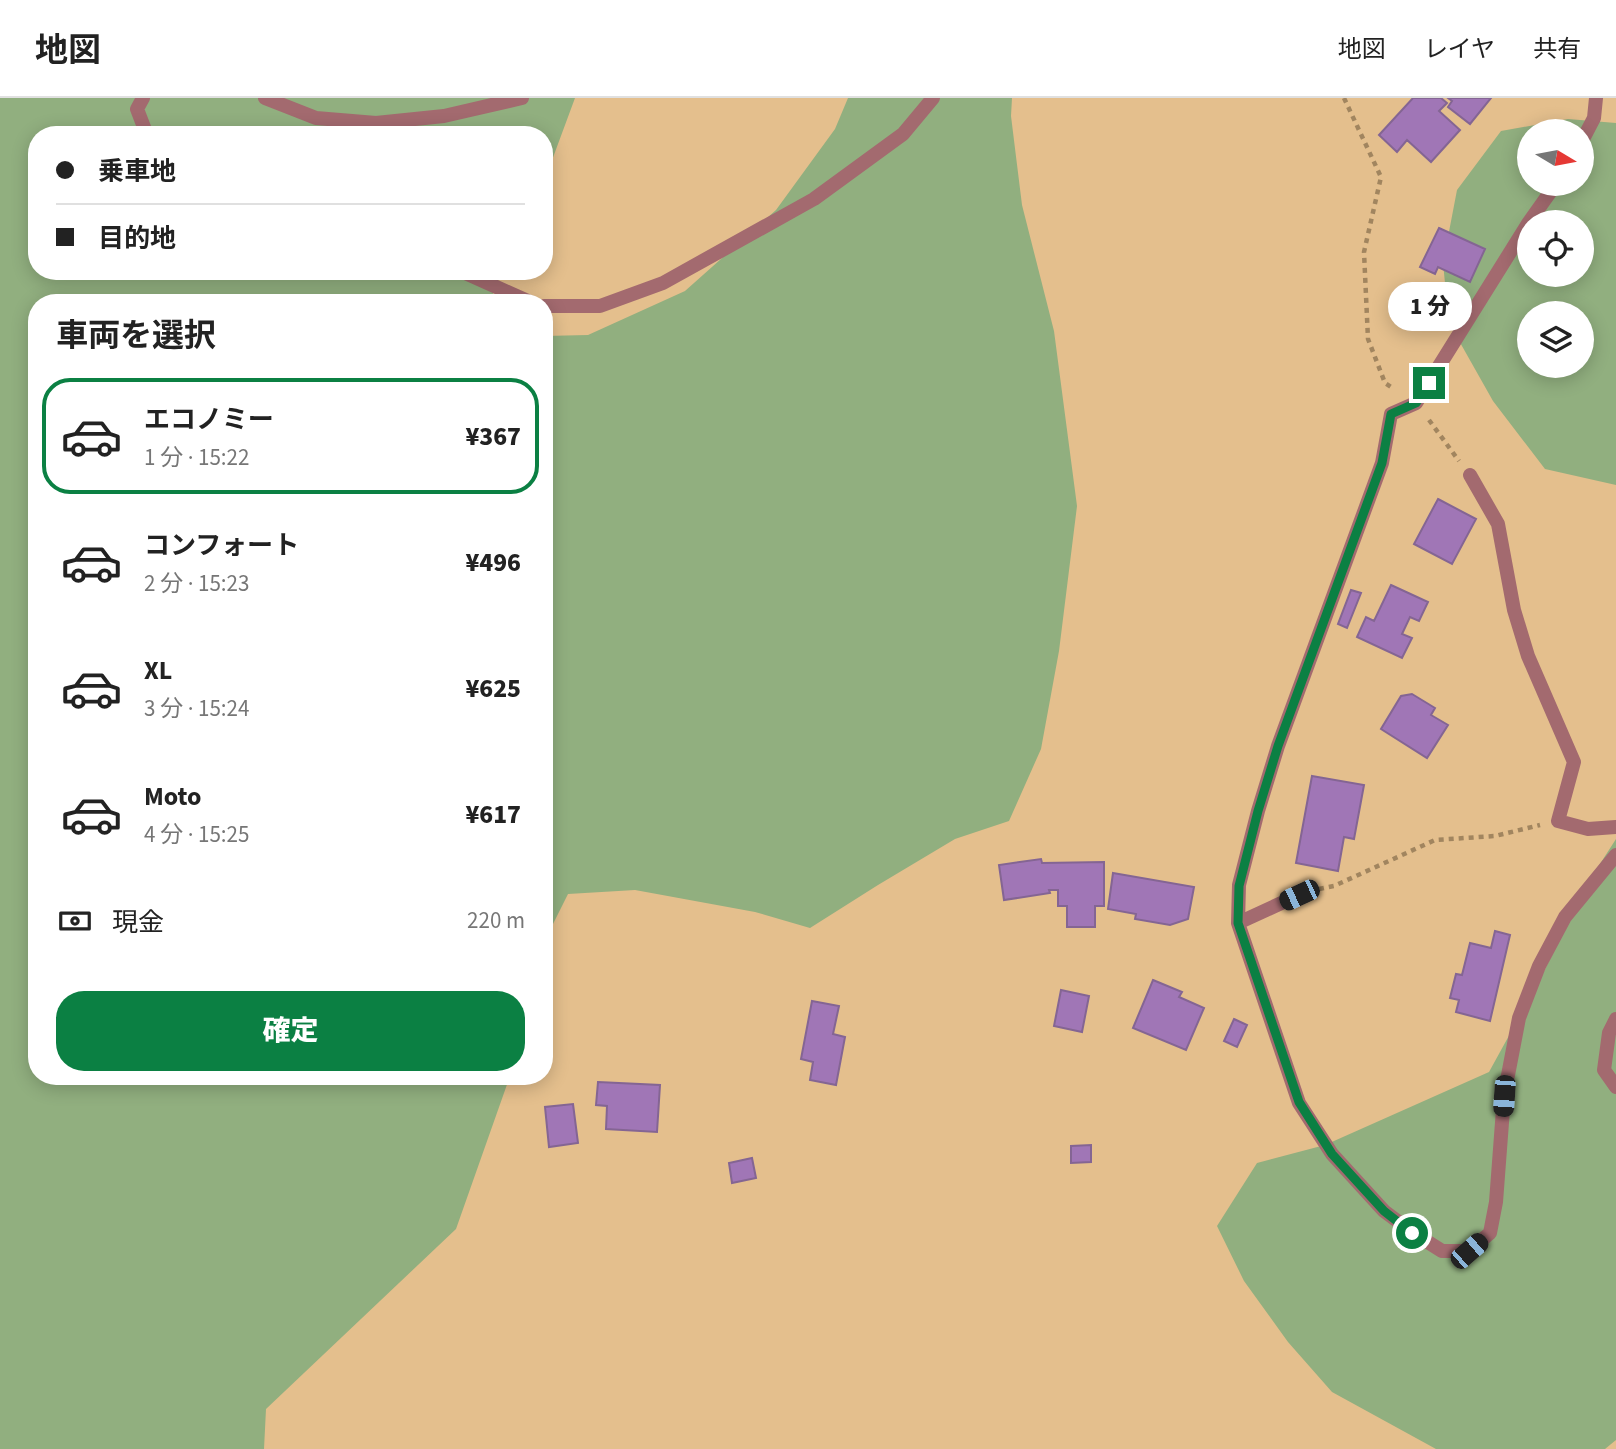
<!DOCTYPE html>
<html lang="ja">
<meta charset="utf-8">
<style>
:root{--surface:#fff;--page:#f6f6f6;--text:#222;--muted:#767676;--line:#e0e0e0;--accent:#0b8043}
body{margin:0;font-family:"Source Sans 3","Noto Sans JP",sans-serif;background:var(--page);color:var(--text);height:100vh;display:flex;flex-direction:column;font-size:26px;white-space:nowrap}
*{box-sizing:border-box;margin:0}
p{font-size:23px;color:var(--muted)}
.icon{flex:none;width:38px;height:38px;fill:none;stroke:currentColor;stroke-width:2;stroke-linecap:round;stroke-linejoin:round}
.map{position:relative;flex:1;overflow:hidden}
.details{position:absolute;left:28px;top:196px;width:525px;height:791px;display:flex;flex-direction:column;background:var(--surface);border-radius:28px;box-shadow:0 4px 18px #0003}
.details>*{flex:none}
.guide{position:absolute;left:28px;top:28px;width:525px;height:154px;border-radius:28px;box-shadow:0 4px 18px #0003;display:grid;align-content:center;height:154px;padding:0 28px;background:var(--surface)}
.needle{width:46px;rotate:100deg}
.buttons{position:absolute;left:1517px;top:21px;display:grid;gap:14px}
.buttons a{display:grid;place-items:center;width:77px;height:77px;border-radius:50%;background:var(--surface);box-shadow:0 4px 18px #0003;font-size:35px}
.end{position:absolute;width:32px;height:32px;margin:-16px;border:9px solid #0b8043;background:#fff;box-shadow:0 0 0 4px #fff}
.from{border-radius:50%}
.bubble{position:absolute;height:49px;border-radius:24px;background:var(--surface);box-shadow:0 4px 18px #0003;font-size:23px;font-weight:800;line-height:49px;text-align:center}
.car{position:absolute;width:21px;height:42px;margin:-21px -10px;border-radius:9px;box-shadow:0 0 5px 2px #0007;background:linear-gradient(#222 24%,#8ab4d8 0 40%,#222 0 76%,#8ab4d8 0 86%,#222 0)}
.guide b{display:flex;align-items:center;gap:24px;height:66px;font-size:26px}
.guide b+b{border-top:2px solid var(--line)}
.guide i{width:18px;height:18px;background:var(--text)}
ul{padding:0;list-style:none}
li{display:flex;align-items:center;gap:21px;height:116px;margin:0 14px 10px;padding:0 14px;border:4px solid transparent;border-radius:28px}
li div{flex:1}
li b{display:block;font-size:26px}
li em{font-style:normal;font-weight:800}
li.active{border-color:var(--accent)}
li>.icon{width:63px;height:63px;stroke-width:1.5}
h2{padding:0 28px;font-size:32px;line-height:84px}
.pay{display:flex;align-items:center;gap:18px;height:77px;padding:0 28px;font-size:26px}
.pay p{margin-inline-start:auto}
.primary-button{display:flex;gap:14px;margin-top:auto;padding:14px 28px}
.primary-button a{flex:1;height:80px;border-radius:28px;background:var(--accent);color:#fff;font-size:28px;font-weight:800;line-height:80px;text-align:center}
header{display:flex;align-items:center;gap:42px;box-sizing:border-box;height:98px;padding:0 35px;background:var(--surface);border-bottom:2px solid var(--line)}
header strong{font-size:33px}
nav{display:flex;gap:38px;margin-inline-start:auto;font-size:24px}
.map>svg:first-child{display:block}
.green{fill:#91af7f;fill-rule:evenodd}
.building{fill:#a076b6;stroke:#846593;stroke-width:2}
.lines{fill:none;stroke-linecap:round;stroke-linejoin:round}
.path{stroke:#a1855f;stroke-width:4.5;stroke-dasharray:5 5;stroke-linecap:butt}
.street{stroke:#a36a6f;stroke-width:14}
.route{stroke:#0b8043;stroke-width:9}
</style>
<header>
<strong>地図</strong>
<nav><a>地図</a><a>レイヤ</a><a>共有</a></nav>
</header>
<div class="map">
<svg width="1616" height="1351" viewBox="0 0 1616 1351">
<rect width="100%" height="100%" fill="#e4bf8d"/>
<path class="green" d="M0,0h575l-27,73 -4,7v-43h-507v136h461l-7,32h-454v773h473l-54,153 -190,180 -2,40h-264z
M848,0h164l-1,18 11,89 32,126 23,175 -18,145 -18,98 -32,72 -54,18 -77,46 -68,43 -55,-16 -120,-22 -67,4 -24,48v-606l44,-1 97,-44 91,-81 59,-81z
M1568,21l48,4v362l-71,-16 -52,-68 -44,-78 -6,-60 14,-73 44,-59zM1530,33h52v53h-52zM1530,124h52v53h-52zM1530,215h52v53h-52z
M1616,741v601l-11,9h-169l-104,-57 -44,-50 -44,-61 -27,-55 40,-63 68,-18 164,-73 50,-91 50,-100z"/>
<path class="building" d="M1413,0h28l6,5 -8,8 21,19 -29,32 -24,-22 -10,12 -18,-17z
M1448,0h43l-21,26 -22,-17 4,-6z
M1439,130l46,21 -15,33 -32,-15 -3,7 -15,-7z
M1438,401l38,20 -24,45 -38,-20z
M1391,487l37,17 -9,19 -9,-4 -8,17 10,4 -10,20 -45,-21 9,-20 8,4z
M1351,492l10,3 -14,35 -9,-4z
M1412,596l23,14 -4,7 17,10 -21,33 -46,-29 20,-33z
M1312,678l52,9 -10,54 -10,-2 -6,34 -42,-8z
M1041,761l1,4 62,-1v44h-9v21h-28v-21h-9v-16h-9l1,3 -46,7 -5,-35z
M1113,775l81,14 -6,32 -18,6 -35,-6 1,-5 -28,-5z
M1495,833l15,4 -20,86 -34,-9 3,-12 -9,-2 6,-24 6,1 8,-32 21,5z
M1153,882l29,12 -3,5 25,11 -18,42 -53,-22z
M1061,892l28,6 -7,36 -28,-6z
M812,903l27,5 -6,28 12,3 -9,48 -26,-5 3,-18 -12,-3z
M1234,921l13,6 -10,22 -13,-6z
M598,984l62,3 -3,47 -51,-3 1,-23 -11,-1z
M573,1006l5,39 -29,4 -4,-40z
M1091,1047v17l-20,1v-17z
M752,1060l4,20 -24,5 -3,-20z"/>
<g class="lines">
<path class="path" d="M1344,0l37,79 -17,75 4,87 17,44 9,6
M1429,322l30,41
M1319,791l15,-3 101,-46 60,-4 45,-11"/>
<path class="street" d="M143,0l-6,11 10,26
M265,0l51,20 60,5 68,-7 78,-18
M1582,43l12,-23 2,-20
M1556,86l-27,38 -113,181 -25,11 -9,49 -104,283 -20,65 -19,74 -1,38 61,180 33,51 52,57 28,21 30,19h27l21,-18 6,-31 8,-106 15,-78 20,-52 26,-49 51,-62
M461,173l71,32
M544,208h56l63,-23 151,-84 89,-65 30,-36
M1470,377l28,49 16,86 14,46 46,106 -16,59 30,8 28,-2
M1238,825l61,-28
M1616,921l-7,14 -5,37 12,17"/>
</g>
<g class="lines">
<path class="route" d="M1412,1135l-28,-22 -52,-57 -33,-52 -61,-179 1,-37 19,-75 20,-65 104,-283 9,-49 25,-11 13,-20"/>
</g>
</svg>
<div class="buttons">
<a><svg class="needle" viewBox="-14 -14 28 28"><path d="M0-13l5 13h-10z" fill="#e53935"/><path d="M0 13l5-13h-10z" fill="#767676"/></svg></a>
<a><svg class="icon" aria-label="locate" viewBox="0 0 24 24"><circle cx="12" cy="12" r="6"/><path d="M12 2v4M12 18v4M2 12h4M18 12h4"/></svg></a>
<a><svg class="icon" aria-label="layers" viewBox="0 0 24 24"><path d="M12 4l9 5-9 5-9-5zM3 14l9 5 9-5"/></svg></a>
</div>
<i class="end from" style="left:1412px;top:1135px"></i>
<i class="end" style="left:1429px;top:285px"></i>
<div class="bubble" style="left:1388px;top:184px;width:84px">1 分</div>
<i class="car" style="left:1299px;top:797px;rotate:245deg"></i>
<i class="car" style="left:1504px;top:998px;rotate:184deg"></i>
<i class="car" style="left:1469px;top:1153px;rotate:49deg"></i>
<div class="guide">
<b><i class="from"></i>乗車地</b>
<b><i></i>目的地</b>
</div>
<section class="details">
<h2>車両を選択</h2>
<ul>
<li class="active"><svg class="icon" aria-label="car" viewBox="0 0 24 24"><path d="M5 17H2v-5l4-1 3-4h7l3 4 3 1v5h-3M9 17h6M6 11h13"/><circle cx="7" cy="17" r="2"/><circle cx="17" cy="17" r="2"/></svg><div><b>エコノミー</b><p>1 分 · 15:22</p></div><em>¥367</em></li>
<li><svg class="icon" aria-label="car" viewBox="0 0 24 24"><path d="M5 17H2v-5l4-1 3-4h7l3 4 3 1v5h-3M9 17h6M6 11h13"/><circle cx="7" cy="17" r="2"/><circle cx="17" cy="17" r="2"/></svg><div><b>コンフォート</b><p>2 分 · 15:23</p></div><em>¥496</em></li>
<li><svg class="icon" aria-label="car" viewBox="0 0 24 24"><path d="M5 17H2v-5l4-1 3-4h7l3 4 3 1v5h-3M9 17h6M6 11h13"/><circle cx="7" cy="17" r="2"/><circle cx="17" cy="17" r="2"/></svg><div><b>XL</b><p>3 分 · 15:24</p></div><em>¥625</em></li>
<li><svg class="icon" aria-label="car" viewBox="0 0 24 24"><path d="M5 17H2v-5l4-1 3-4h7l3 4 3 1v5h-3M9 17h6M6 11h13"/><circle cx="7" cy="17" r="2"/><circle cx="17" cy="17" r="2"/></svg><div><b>Moto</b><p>4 分 · 15:25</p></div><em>¥617</em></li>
</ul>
<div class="pay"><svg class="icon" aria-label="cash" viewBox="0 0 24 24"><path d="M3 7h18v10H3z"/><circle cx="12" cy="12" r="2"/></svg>現金<p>220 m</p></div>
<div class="primary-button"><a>確定</a></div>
</section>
</div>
